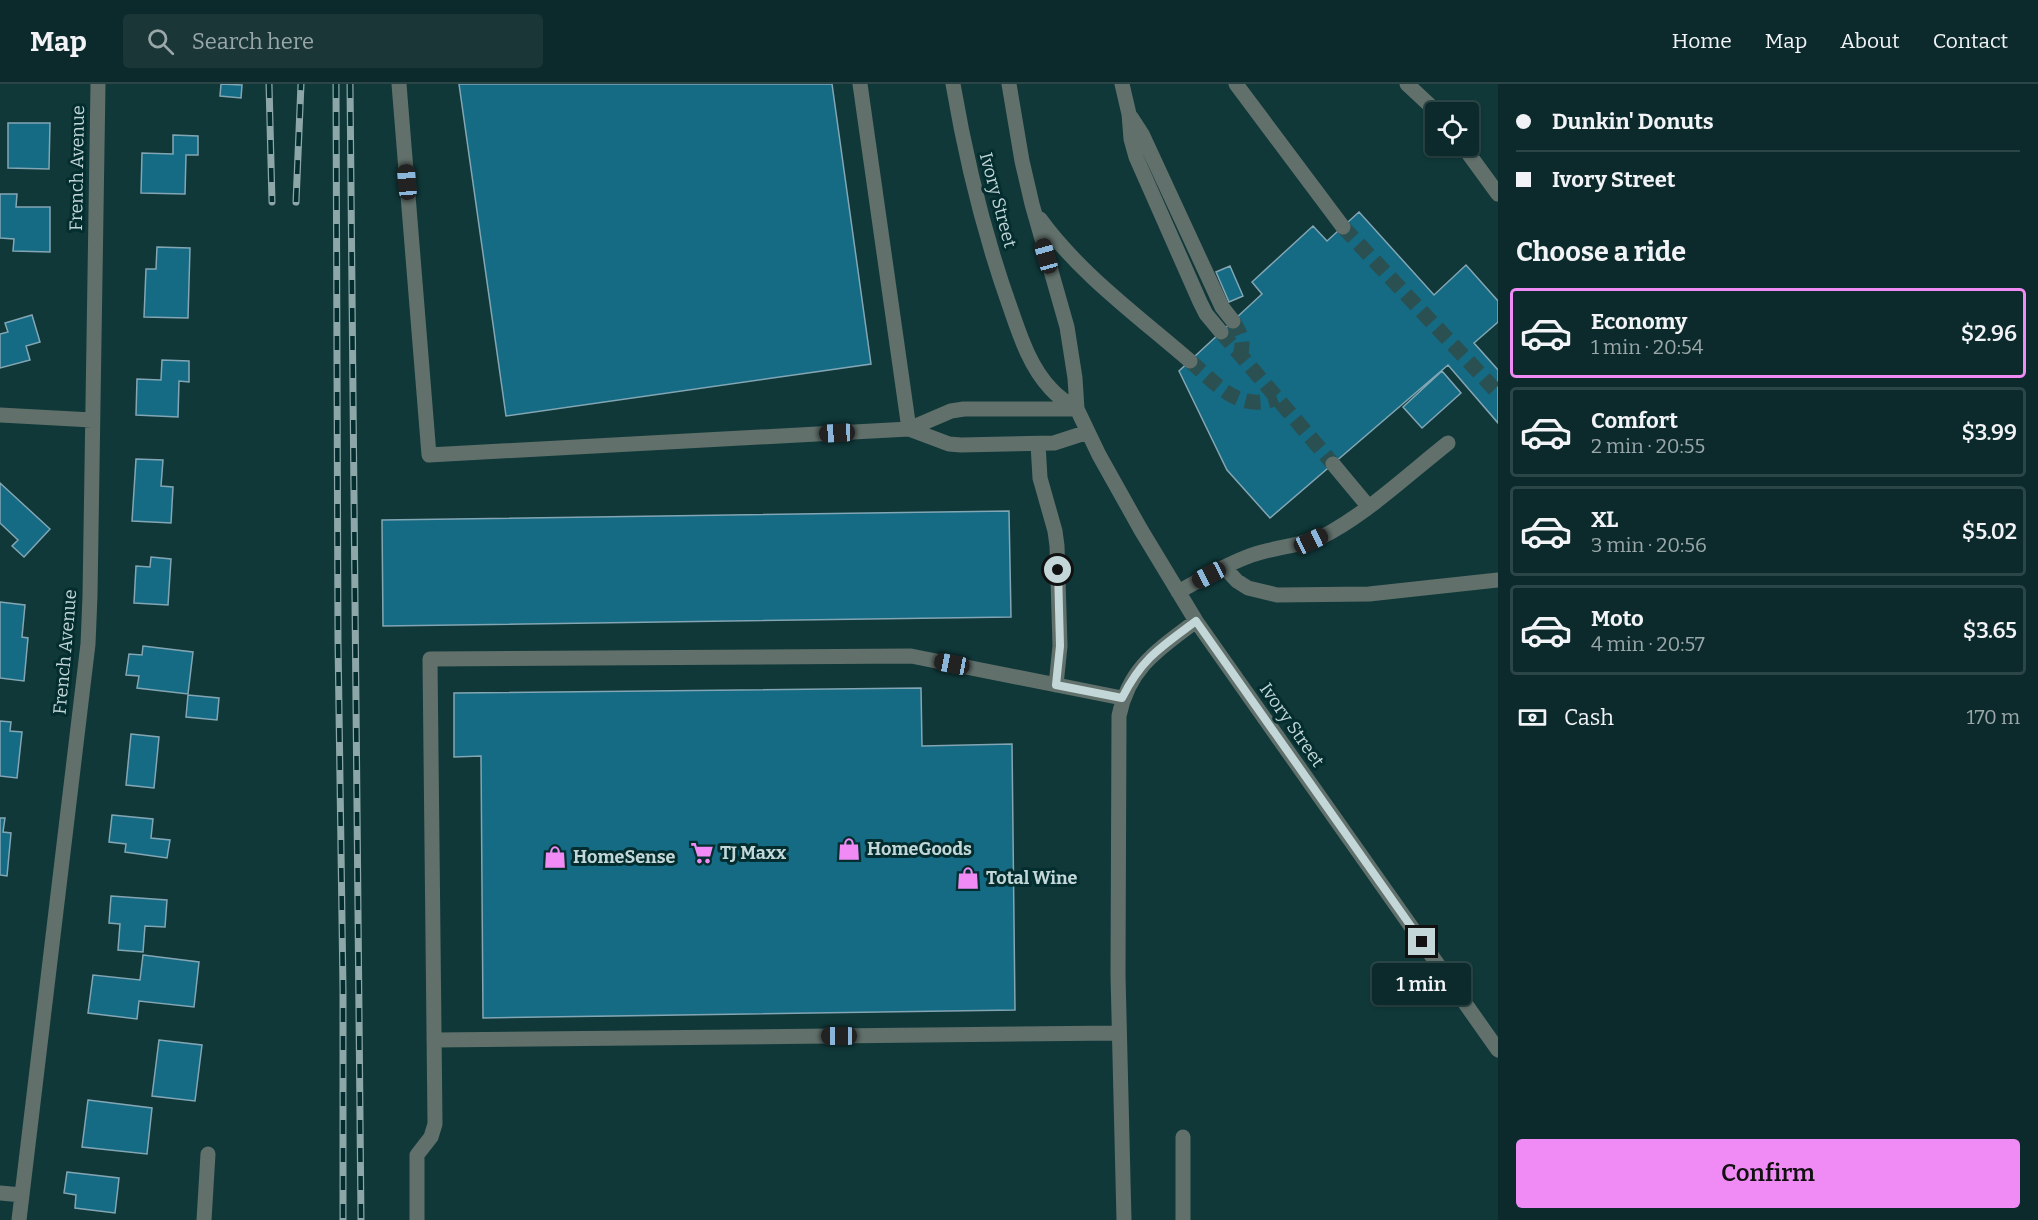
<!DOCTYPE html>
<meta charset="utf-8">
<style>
:root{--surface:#0c2a2b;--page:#1a3637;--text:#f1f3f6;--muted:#9aa7a9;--line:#2c4647;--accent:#f08bf5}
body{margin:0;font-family:Bitter,serif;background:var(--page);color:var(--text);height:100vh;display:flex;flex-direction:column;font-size:22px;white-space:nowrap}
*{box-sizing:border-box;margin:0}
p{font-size:20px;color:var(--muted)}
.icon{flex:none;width:33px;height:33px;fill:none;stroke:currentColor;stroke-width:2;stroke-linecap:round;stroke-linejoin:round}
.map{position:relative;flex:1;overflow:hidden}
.side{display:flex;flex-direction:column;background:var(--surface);width:540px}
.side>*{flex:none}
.top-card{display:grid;align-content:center;height:132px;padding:0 18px;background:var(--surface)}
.controls{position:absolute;left:1425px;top:18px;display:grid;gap:12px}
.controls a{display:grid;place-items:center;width:54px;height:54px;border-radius:6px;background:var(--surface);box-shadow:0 2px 4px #0004,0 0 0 2px var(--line);font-size:30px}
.end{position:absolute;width:27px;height:27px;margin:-14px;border:8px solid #c3d7d8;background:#111;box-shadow:0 0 0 3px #111}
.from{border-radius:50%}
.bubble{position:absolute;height:42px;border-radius:6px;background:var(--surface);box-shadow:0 2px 4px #0004,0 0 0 2px var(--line);font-size:20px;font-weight:600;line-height:42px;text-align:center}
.car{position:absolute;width:18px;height:36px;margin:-18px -9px;border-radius:8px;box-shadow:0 0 4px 2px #0007;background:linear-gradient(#222 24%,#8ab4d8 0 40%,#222 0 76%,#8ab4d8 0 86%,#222 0)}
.top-card b{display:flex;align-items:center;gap:21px;height:57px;font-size:22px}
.top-card b+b{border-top:2px solid var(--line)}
.top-card i{width:15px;height:15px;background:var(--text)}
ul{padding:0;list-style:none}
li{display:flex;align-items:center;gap:18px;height:90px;margin:0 12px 9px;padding:0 6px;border:3px solid var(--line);border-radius:6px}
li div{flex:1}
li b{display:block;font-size:22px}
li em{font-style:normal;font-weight:600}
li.active{border-color:var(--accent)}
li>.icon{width:54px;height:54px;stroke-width:1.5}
h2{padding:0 18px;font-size:27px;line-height:72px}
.pay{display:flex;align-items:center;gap:15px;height:66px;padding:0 18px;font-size:22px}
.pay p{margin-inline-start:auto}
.button{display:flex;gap:12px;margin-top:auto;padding:12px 18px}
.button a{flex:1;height:69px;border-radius:6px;background:var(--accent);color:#111;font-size:24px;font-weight:600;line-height:69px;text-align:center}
header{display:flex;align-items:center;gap:36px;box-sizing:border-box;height:84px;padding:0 30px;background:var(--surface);border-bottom:2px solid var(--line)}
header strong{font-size:28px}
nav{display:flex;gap:33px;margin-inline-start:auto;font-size:21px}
.search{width:420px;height:54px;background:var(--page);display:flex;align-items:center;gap:15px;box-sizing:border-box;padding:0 21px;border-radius:6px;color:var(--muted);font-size:22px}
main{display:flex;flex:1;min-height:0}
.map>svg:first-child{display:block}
.building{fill:#156a84;stroke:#83a6b4;stroke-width:1.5}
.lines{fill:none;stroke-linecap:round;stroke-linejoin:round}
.minor-tunnel{stroke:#2b5051;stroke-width:15;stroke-dasharray:15 8;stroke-linecap:butt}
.minor{stroke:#61706b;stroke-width:15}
.rail-casing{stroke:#8da7a8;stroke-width:7}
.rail{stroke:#042d2f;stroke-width:4.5;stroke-dasharray:14;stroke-linecap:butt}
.route{stroke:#c3d7d8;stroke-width:8}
.labels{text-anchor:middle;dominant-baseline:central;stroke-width:6;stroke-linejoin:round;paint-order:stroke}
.street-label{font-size:18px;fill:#c3d7d8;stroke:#042d2f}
.poi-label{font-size:18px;font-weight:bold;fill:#c3d7d8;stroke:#042d2f;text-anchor:start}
</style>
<header>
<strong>Map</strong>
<div class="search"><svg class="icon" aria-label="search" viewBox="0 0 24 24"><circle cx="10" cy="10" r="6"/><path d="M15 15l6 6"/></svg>Search here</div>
<nav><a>Home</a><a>Map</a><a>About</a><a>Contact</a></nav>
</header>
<main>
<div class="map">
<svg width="1498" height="1136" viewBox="0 0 1498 1136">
<rect width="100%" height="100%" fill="#103839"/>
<path class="building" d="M221,0l21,1 -1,13 -21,-2z
M459,0h373l39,280 -365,52z
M8,39h42l-1,46 -41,-1z
M173,51l25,1v19h-12l-1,39 -44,-1 1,-40 31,1z
M0,110h17l-1,13h34v45l-37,-1 1,-12 -14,-1z
M1359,128l75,83 32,-30 32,36v21l-24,21 24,27v53l-50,-58 -178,153 -43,-48 -48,-99 83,-77 -10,-12 61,-56 14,15z
M157,163l33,1 -2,70 -44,-1 2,-48h10z
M1230,182l13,30 -14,6 -13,-30z
M32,231l8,27 -14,4 4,14 -30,8v-34l8,-2 -3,-9z
M162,276l27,1v21l-10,-1 -1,36 -42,-2 1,-36 24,1z
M1442,287l19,22 -39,35 -19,-21z
M136,375l27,1 -2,26 12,1 -2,36 -39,-2z
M0,399l50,46 -26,28 -12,-11 6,-6 -18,-17z
M1009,427l2,106 -628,9 -1,-106z
M151,473l20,2 -3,46 -34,-2 2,-37 14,1z
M0,518l25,3 -3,32 6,1 -4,43 -24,-3z
M143,562l50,6 -5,42 -51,-6 2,-12 -13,-1 3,-21 13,1z
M921,604l1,58 90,-2 3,266 -532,8 -2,-262 -27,1v-64z
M188,611l31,3 -2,22 -31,-3z
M0,637l11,1 -1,9 12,1 -5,46 -17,-2z
M131,650l28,3 -5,51 -28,-3z
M112,731l41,4 -2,19 19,2 -3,18 -42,-6 1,-8 -17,-2z
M0,734h5l-2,14 8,1 -4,43 -7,-1z
M111,812l56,4 -2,27 -20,-1 -2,26 -25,-2 2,-26 -11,-1z
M143,871l56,7 -5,45 -55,-6 -2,18 -49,-6 5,-38 47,5z
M159,956l43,5 -7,56 -43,-5z
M88,1016l64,8 -5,46 -65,-7z
M67,1088l52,6 -4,35 -40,-5 1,-13 -12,-2z"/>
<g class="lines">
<path class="minor-tunnel" d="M1343,143l155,166
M1233,237c7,12 12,20 7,34
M1221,248l112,132
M1190,277c27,23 48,52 87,37"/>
<path class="minor" d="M399,0l30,371 480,-26 -49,-345
M953,0c13,76 31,150 57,223 10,29 20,60 41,82 7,8 16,14 26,20
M1009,0l13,77 10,43 35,123 8,51 2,31 22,46 42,75 55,91 302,429
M1122,0l7,30 2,25 5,18 64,145 6,12 15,18
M1236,0l107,143
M1407,0l30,28
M1131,33l11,17 80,173 11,14
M1463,62l35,48
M1040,135c40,55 98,97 150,142
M1077,325h-113l-13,2 -42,18 40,15 12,1 93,-2 34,-11
M0,331l92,5
M1038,360l2,34 15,53 2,15 3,100 -4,39
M1333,380l35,42
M1224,483l13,14 11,7 29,7 92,-1 129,-14
M1178,508c24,-13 48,-28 74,-37 26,-9 54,-9 79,-23 42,-24 79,-59 117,-89
M435,956l684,-7
M0,1109l22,2
M19,1136l69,-576 2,-48 8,-512
M204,1136l4,-66
M417,1136v-65l14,-18 4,-13 -5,-465 481,-3 211,42
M1124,1136l-6,-245 1,-259c10,-49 40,-67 77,-95
M1183,1136v-83"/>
<g class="rail-casing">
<path id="rail" d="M269,0l3,118
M336,0l2,557 5,348v231
M350,0l11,1136
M296,118l5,-118"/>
</g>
<use href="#rail" class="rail"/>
</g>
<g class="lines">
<path class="route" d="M1058,486l2,76 -4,39 66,13c20,-40 39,-51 74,-77l226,321"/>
</g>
<defs>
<g id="shop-bare" transform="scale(1.8)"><path d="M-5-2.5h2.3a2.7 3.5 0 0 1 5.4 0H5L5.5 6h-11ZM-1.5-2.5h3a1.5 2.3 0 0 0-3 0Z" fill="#f08bf5" stroke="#042d2f" stroke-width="2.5" paint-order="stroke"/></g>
<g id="supermarket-bare" transform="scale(1.8)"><path d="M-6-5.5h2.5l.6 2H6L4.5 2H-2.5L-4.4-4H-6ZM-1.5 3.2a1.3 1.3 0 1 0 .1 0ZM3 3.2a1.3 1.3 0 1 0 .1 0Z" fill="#f08bf5" stroke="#042d2f" stroke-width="2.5" paint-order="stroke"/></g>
</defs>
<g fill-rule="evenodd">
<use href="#shop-bare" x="849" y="765"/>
<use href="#supermarket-bare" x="702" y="769"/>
<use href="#shop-bare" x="555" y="773"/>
<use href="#shop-bare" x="968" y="794"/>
</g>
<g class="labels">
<g class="street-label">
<text transform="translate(77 84) rotate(-89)">French Avenue</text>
<text transform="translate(998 116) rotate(75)">Ivory Street</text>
<text transform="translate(65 568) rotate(-85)">French Avenue</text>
<text transform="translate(1292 641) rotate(55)">Ivory Street</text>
</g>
<g class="poi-label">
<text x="867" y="765">HomeGoods</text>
<text x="720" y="769">TJ Maxx</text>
<text x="573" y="773">HomeSense</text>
<text x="986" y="794">Total Wine</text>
</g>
</g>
</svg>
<div class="controls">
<a><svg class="icon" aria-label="locate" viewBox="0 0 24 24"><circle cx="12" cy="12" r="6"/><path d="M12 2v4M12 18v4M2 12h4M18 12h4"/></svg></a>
</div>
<i class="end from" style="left:1058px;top:486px"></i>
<i class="end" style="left:1422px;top:858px"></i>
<div class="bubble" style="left:1372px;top:879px;width:99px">1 min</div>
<i class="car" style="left:407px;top:98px;rotate:355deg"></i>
<i class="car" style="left:1046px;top:172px;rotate:344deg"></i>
<i class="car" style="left:837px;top:349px;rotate:267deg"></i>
<i class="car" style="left:1311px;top:457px;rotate:65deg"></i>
<i class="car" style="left:1209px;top:491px;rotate:242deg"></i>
<i class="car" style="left:952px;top:580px;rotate:281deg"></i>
<i class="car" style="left:839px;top:952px;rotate:270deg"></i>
</div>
<section class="side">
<div class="top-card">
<b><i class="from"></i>Dunkin' Donuts</b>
<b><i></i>Ivory Street</b>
</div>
<h2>Choose a ride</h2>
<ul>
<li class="active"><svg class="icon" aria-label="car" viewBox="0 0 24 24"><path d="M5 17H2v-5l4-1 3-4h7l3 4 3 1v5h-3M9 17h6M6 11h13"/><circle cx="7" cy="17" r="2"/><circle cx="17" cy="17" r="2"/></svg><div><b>Economy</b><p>1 min · 20:54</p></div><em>$2.96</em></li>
<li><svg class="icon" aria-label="car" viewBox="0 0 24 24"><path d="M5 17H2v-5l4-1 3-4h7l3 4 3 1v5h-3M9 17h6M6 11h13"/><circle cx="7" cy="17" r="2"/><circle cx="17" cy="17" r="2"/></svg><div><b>Comfort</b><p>2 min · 20:55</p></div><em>$3.99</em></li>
<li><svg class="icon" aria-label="car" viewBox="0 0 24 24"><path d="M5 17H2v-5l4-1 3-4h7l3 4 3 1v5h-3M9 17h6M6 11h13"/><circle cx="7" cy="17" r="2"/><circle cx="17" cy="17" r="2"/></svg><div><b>XL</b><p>3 min · 20:56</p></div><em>$5.02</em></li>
<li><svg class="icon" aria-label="car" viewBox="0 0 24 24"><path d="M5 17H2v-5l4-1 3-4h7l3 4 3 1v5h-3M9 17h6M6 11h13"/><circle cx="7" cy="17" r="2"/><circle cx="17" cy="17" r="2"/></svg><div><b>Moto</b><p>4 min · 20:57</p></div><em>$3.65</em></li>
</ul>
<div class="pay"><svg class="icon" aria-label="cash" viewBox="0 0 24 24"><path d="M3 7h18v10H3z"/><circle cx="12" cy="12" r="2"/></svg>Cash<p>170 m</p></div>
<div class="button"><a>Confirm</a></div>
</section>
</main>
